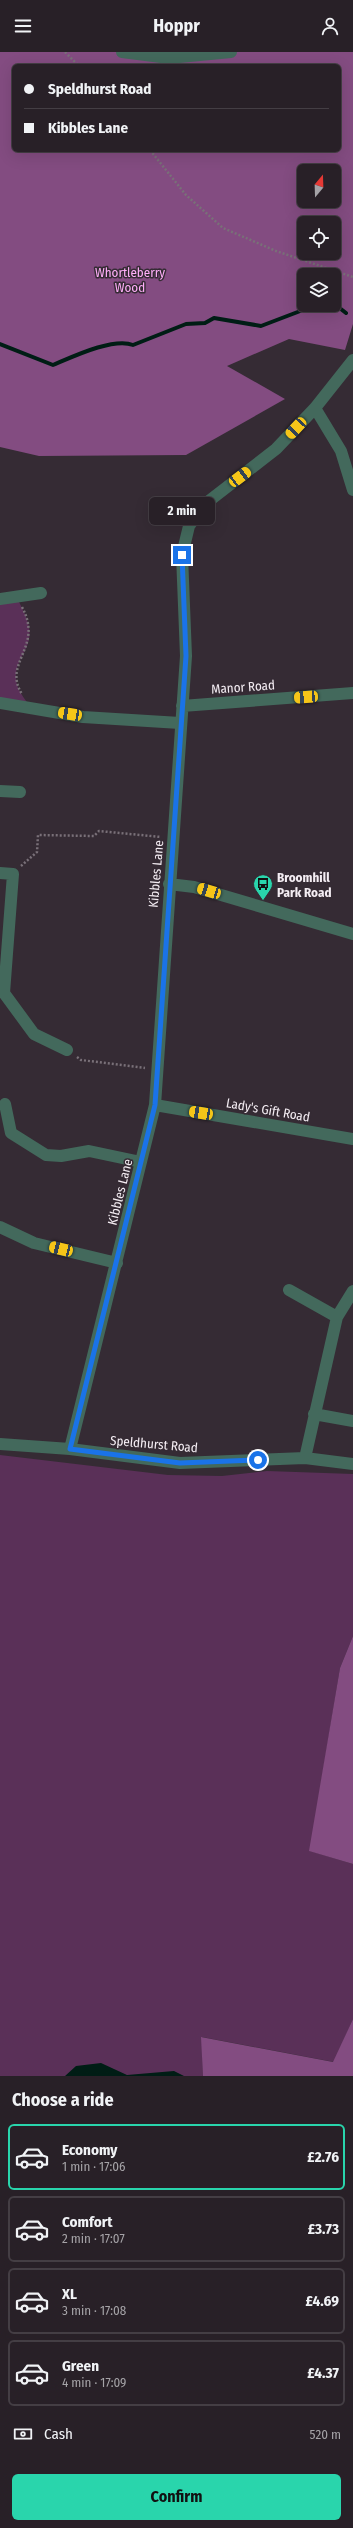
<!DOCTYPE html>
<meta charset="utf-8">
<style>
:root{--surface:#282027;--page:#342d33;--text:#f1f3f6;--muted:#a5a3a7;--line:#443e44;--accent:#29d5ac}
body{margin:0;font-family:"Fira Sans Condensed",sans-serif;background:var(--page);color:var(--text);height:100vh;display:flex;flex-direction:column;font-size:15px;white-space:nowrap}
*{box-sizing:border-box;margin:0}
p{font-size:13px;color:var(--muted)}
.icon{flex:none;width:22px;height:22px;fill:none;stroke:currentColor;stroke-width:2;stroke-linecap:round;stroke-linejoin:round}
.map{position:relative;height:2024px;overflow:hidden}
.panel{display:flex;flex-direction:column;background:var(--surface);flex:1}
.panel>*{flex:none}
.top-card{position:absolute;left:12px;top:12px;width:329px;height:88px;border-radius:6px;box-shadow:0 4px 16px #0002,0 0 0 1px var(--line);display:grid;align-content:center;height:88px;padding:0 12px;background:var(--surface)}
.needle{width:26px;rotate:19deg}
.fabs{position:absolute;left:297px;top:112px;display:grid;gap:8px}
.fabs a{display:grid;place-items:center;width:44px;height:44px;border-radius:6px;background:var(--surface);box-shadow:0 4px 16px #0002,0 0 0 1px var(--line);font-size:20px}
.end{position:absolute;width:18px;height:18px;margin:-9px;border:5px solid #1a73e8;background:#fff;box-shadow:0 0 0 2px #fff}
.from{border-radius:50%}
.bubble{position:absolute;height:28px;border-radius:6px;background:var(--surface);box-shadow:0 4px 16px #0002,0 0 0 1px var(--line);font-size:13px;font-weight:700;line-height:28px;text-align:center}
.car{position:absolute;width:12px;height:24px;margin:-12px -6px;border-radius:5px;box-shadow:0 0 3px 1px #0007;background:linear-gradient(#f5c518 24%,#345 0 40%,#f5c518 0 76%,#345 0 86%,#f5c518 0)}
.top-card b{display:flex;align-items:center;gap:14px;height:38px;font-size:15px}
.top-card b+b{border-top:1px solid var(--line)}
.top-card i{width:10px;height:10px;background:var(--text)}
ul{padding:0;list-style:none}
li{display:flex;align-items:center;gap:12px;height:66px;margin:0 8px 6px;padding:0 4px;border:2px solid var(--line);border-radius:6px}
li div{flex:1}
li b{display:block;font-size:15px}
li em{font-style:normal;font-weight:700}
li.selected{border-color:var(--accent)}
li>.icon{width:36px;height:36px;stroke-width:1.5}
h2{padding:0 12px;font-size:18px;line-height:48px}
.pay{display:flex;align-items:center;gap:10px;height:44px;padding:0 12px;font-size:15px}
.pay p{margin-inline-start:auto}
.action{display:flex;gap:8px;margin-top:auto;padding:8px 12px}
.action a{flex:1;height:46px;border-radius:6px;background:var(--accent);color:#111;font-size:16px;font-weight:700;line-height:46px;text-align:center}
header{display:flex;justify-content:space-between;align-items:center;height:52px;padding:0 12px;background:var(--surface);font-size:18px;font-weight:700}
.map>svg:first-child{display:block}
.green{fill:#5a3058}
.forest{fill:#834c81;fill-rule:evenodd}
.water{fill:#001d15}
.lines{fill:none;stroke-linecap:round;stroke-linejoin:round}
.stream{stroke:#001d15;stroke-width:4}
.path{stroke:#797078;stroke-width:2.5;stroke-dasharray:2 2;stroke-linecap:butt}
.minor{stroke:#43695c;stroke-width:12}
.route{stroke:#1a73e8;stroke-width:5}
.labels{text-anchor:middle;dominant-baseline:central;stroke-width:3;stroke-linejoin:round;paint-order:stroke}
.park-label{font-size:13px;fill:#ffaef9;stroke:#352b34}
.street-label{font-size:13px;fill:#f4edf3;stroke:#352b34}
.poi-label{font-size:13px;font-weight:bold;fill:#f4edf3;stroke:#352b34;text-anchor:start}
</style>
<header><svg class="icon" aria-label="menu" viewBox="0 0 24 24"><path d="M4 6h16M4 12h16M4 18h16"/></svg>Hoppr<svg class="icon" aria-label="person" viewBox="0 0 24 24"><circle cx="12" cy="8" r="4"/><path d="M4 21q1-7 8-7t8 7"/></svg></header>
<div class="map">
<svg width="353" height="2024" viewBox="0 0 353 2024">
<rect width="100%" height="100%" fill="#352b34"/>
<path class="green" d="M17,546c8,16 18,32 9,50 -4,9 -11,19 -10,30 0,11 9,21 15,30l-31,-5v-104z
M0,1403l168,20 54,1 45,-5 86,3v162l-13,32 -30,183 43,13v155l-19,43 -132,-25 1,39h-203z"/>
<path class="forest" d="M0,0h353v272l-8,26 -56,-11 -62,27 58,33 -99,56 -147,1 -39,-9zM14,14h325v84h-325zM304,119h30v30h-30zM304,171h30v30h-30zM304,223h30v30h-30z
M353,1584v228l-44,-13 31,-183z
M353,1967v57h-150l-2,-39 132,25z"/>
<path class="water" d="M101,2011l26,12 47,-4 10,5h-119l11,-10z"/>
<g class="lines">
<path class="stream" d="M329,253l8,1 9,7
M0,292l53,21c19,-8 61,-28 80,-20l53,-21 19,-1 9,-5 47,8 55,-21"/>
<path class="path" d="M65,0l14,14
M150,98l36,45 37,33 53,23 77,26
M22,555c22,40 -20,56 0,87
M21,814l16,-14 1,-17 56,1 5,-5 62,6
M77,1005l4,3 64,8"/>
<path class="minor" d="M122,0l47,6 62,-6
M315,356l26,43 12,39
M0,547l41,-6
M0,651l83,14 97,6
M182,654l171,-13
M0,739l20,1
M0,821l13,1 -9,119 30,41 33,16
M169,832l25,3 159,47
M5,1052l6,29 35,22 15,1 28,-5 52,11
M155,1053l198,34
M0,1175l34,16 83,20
M289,1238l48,27
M314,1362l39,7
M0,1392l70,5 110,14 125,-5 48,6
M70,1397l85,-344 31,-449 -4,-101 7,-29 16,-22 71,-55 39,-41 38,-48
M305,1406l32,-141 16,-26"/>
</g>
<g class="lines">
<path class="route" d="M182,503l4,101 -31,449 -85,344 110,14 78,-3"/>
</g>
<defs>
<g id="bus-pin" transform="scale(1)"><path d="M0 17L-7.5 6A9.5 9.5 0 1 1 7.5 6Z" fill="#29d5ac" stroke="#352b34"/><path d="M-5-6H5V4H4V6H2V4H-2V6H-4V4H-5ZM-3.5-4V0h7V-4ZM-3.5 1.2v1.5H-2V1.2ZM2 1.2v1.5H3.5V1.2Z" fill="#111"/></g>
</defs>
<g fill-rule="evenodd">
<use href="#bus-pin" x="263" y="832"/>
</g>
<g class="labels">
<g class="park-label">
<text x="130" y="220">Whortleberry<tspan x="130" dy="15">Wood</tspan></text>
</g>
<g class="street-label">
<text transform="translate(243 635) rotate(-4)">Manor Road</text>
<text transform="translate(156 822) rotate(-85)">Kibbles Lane</text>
<text transform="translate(268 1058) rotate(10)">Lady's Gift Road</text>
<text transform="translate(120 1140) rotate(-76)">Kibbles Lane</text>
<text transform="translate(154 1392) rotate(5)">Speldhurst Road</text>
</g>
<g class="poi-label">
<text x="277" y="825">Broomhill<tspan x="277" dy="15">Park Road</tspan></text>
</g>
</g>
</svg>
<div class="fabs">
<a><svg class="needle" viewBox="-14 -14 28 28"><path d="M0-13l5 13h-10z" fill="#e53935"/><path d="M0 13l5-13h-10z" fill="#a5a3a7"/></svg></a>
<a><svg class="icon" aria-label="locate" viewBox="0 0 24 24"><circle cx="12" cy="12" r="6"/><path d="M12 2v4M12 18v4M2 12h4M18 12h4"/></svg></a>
<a><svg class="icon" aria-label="layers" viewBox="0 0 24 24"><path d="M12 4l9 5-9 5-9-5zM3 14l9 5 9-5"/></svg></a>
</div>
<i class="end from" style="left:258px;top:1408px"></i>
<i class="end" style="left:182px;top:503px"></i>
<div class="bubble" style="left:149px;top:445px;width:66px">2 min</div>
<i class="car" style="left:296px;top:376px;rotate:223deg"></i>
<i class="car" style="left:240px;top:425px;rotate:53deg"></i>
<i class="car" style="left:306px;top:645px;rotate:266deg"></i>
<i class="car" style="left:70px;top:662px;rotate:279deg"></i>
<i class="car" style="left:209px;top:839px;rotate:287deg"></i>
<i class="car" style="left:201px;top:1061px;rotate:279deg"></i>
<i class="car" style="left:61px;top:1197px;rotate:284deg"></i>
<div class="top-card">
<b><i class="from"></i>Speldhurst Road</b>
<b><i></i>Kibbles Lane</b>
</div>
</div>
<section class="panel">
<h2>Choose a ride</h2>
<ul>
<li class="selected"><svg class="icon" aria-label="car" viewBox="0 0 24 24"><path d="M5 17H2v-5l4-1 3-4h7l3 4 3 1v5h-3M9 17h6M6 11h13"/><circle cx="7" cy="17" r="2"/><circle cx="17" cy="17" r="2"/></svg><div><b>Economy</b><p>1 min · 17:06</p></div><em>£2.76</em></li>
<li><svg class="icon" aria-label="car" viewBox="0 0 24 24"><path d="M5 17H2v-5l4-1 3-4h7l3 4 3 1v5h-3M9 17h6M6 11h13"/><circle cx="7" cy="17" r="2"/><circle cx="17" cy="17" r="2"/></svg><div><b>Comfort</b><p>2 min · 17:07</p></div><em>£3.73</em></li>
<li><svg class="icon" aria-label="car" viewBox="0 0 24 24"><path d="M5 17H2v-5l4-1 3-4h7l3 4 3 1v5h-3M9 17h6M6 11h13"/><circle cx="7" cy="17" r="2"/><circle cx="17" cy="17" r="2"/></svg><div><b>XL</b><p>3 min · 17:08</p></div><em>£4.69</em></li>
<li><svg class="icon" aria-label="car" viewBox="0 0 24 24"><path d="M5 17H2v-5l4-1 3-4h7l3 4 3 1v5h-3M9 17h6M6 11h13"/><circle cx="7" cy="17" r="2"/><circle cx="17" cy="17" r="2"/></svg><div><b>Green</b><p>4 min · 17:09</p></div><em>£4.37</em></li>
</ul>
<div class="pay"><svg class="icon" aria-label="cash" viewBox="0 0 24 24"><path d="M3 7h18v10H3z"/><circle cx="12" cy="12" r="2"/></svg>Cash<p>520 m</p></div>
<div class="action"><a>Confirm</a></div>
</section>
